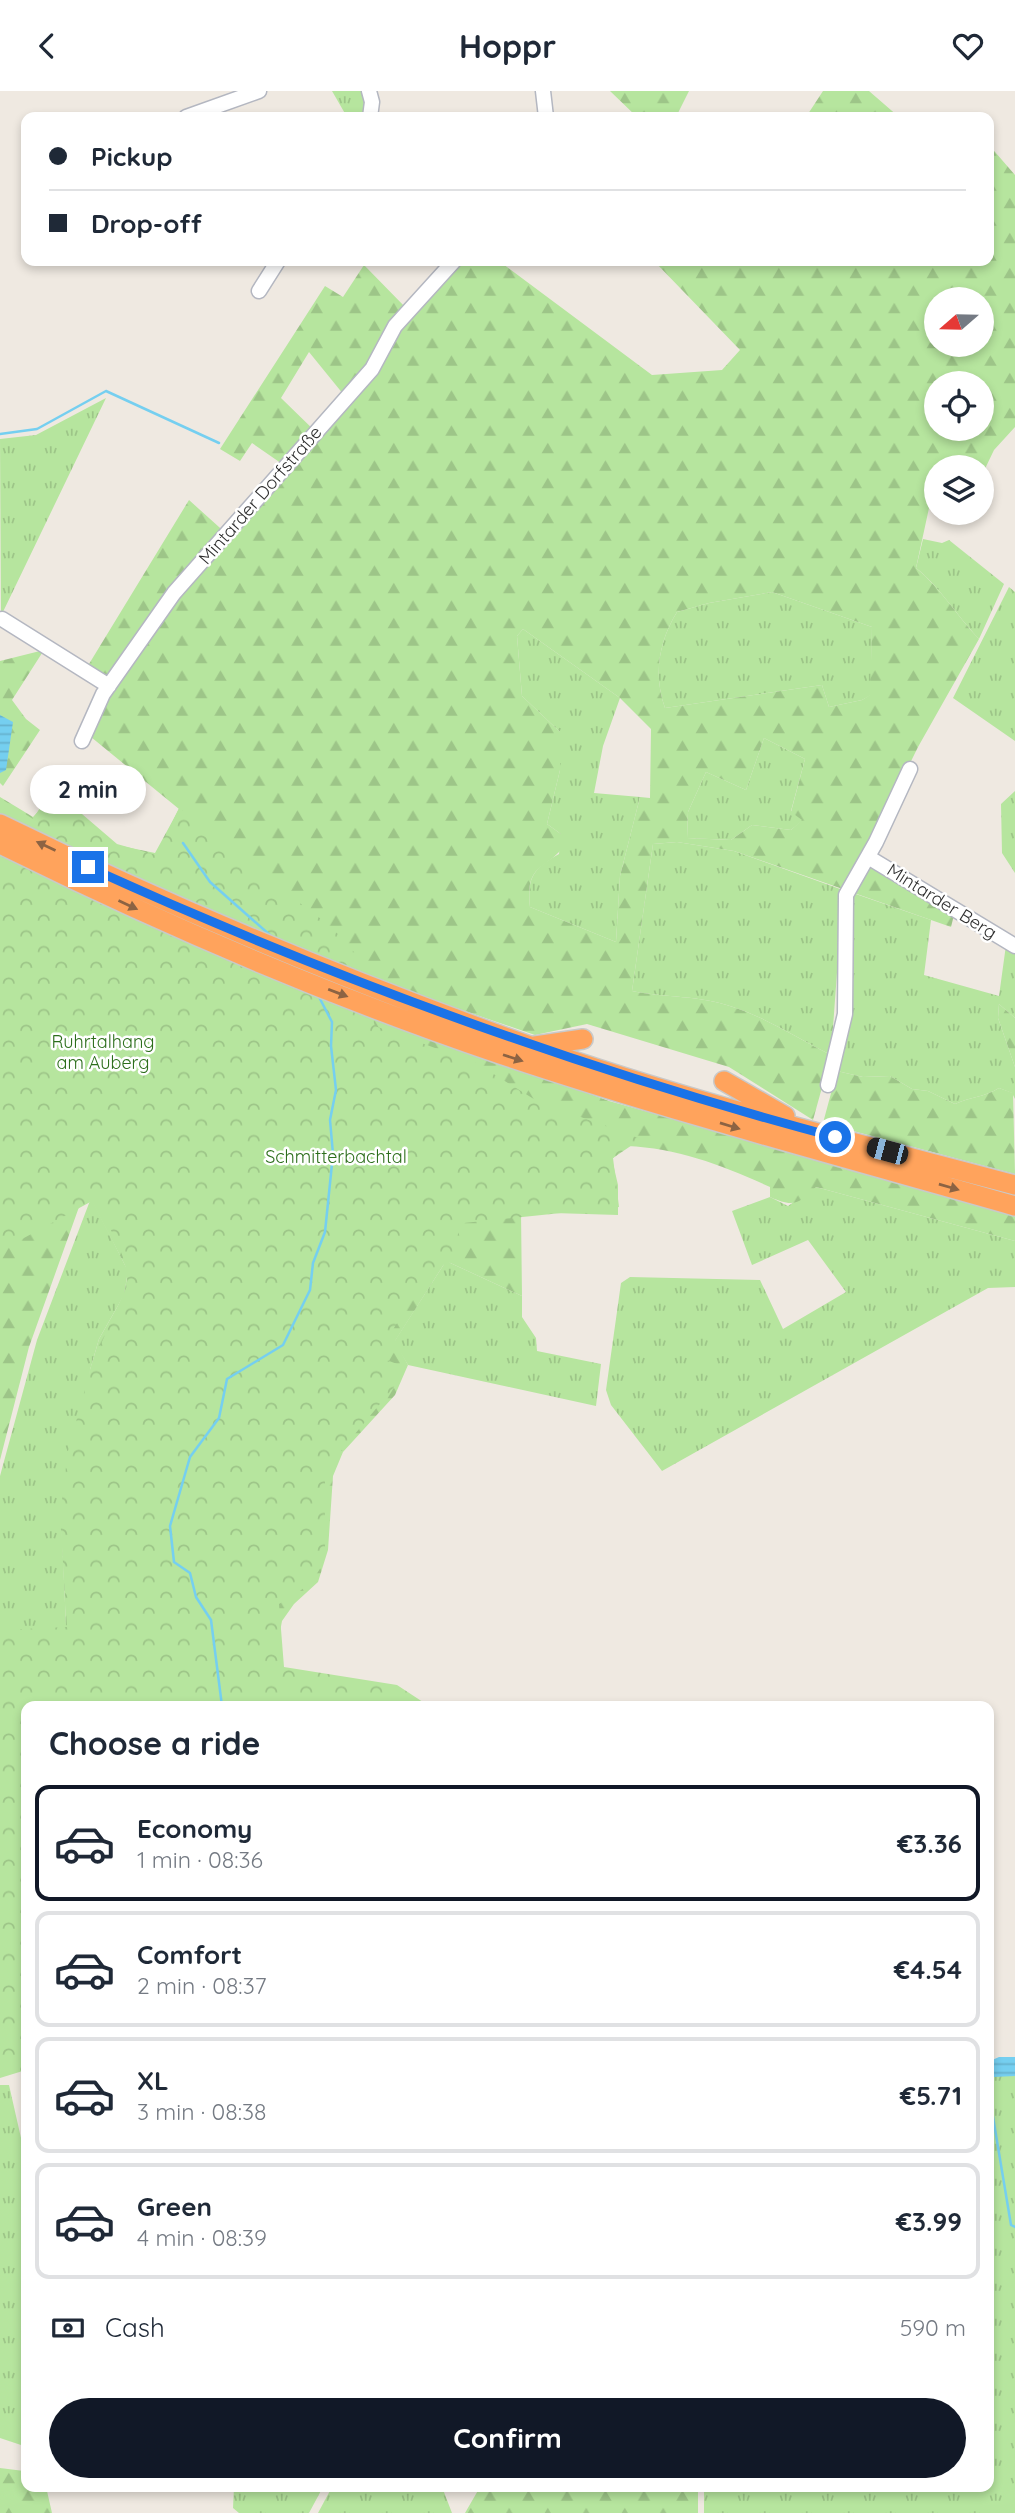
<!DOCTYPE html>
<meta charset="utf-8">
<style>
:root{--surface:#fff;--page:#f6f6f7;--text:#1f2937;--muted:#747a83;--line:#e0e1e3;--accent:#111827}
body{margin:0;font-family:Quicksand,sans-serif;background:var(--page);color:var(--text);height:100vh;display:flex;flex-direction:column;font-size:26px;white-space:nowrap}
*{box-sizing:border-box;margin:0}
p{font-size:23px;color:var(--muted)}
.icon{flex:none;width:38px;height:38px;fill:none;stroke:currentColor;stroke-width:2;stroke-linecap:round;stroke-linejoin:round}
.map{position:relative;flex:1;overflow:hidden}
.panel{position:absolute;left:21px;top:1610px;width:973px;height:791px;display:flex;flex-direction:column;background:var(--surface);border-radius:14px;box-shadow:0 4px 10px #0003}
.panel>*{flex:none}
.hud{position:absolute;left:21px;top:21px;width:973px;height:154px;border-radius:14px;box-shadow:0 4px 10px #0003;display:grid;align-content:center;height:154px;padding:0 28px;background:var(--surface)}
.needle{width:46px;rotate:250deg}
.tools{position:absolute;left:924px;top:196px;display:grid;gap:14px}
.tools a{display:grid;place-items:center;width:70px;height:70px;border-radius:50%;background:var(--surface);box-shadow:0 4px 10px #0003;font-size:35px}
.end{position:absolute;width:32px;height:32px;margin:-16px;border:9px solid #1a73e8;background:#fff;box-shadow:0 0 0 4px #fff}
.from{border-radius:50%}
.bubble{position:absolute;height:49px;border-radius:24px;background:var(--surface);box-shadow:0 4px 10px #0003;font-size:23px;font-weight:700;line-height:49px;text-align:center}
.car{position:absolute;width:21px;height:42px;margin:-21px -10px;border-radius:9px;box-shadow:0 0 5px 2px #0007;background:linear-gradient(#222 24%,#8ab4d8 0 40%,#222 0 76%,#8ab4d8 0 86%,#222 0)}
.hud b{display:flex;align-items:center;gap:24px;height:66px;font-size:26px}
.hud b+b{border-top:2px solid var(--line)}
.hud i{width:18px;height:18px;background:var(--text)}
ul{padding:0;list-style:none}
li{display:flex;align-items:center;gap:21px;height:116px;margin:0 14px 10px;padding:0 14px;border:4px solid var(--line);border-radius:14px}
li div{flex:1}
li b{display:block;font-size:26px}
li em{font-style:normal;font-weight:700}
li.selected{border-color:var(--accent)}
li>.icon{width:63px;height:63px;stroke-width:1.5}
h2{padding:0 28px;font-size:32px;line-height:84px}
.pay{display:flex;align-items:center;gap:18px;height:77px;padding:0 28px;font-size:26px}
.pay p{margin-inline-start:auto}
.action{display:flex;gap:14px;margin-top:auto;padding:14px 28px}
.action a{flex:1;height:80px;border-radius:42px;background:var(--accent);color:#fff;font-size:28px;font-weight:700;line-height:80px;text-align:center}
header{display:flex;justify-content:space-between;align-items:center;height:91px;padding:0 28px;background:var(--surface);font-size:32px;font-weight:700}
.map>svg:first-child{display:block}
.grass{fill:url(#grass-tufts)}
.forest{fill:url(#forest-firs);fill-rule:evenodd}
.park{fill:url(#park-crowns)}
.water{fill:url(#water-rules)}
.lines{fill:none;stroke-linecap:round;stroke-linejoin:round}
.stream{stroke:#75cff0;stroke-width:2.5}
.minor-casing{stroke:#b4b7c1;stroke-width:17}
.highway-casing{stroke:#c9c9c9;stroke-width:22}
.minor{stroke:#fff;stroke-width:14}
.highway{stroke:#ffa35c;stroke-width:19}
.oneway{fill:#8c6343}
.route{stroke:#1a73e8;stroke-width:9}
.labels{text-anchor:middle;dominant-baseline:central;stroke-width:5;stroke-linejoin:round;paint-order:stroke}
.street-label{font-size:18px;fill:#2e2e2e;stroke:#fff}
.park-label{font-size:18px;fill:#2c6e1b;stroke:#fff}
</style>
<header><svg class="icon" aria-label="back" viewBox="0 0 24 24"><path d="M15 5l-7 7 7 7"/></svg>Hoppr<svg class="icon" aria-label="heart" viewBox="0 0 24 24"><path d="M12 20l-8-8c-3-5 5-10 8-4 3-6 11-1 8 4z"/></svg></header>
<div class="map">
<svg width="1015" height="2422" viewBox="0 0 1015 2422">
<defs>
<pattern id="grass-tufts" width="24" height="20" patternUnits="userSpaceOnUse" patternTransform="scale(1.75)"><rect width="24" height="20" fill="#b6e59e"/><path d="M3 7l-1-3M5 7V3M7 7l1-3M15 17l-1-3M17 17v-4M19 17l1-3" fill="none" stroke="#9dc588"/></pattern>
<pattern id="forest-firs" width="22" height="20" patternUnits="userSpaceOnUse" patternTransform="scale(1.75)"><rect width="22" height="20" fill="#b6e59e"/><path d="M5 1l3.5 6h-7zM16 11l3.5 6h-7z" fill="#9dc588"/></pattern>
<pattern id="park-crowns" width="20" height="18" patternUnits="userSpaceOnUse" patternTransform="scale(1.75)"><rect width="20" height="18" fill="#b6e59e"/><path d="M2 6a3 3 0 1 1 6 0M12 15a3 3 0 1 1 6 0" fill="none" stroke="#9dc588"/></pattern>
<pattern id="water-rules" width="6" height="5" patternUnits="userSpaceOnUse" patternTransform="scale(1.75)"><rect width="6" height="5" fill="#75cff0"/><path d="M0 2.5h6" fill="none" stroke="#66b2ce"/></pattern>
</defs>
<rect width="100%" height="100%" fill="#efe9e1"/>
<path class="grass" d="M332,0h33l-1,26h-17z
M106,307l-105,218 -1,-177 36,-4z
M923,448l19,4 7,-3 55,44 -25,55c-21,-22 -40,-53 -63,-71z
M1009,496l6,5v149l-62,-43z
M772,501l100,35 -1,68 -9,5 -33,7 -7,-22 -157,23c-12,-33 -6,-67 12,-96l32,-9z
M523,538l97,69 -17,48 -9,47 46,4 -20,79 -4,66 -86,-35c-3,-30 3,-38 29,-53l2,-20 -14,-10 13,-54v-38l-38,-36 -5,-60z
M764,647l41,21 -14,52 12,9 -12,10 -39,-5 -21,15 -44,-2 1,-26 18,-40 40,18z
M1015,700v82l-13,-20 -1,-49z
M677,751l57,9 109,39 -12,165c-32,-16 -64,-37 -98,-48 -33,-12 -67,-9 -101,-16l21,-147z
M850,801l81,28 -7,55 75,21 7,-51 9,5v68l-16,-14 -1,14 17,49v32l-3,-6 -13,-5c-14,9 -29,9 -44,16l-27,-13 -16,-2 -22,-13 -27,1 -26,-6z
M816,1096l199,54v46l-27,1 -326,183 -51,-66 -5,-15 15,-107 9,-6 130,3 23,49 63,-37 -38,-52 -56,25 -20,-54 38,-14 18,9z
M91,1107l37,73 -4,24 -25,44 -9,31 -1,35 -28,111 5,108 19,12 -59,70v348l-26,-99v-479l37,-136z
M446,1170l76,35v21l14,21 1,13 64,13 -5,42 -188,-41 -14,-23z
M989,1969l26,4v449h-311v-26h285z
M0,1994h9l17,75v284l-2,2 -24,-8z
M234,2396h89l-14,26h-70l-6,-5z
M332,2396h110l10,26h-134z"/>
<path class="forest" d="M610,0h79l-13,26h-39z
M823,0h46l30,26h-93z
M989,54l26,30v252l-21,23 -12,25v-8h-46v18h-2l-18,83c24,19 41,48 63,71l-61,108 -54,110 91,54 -4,16 -217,-76 -57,-9 -24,2 -21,147c34,7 68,4 101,16 34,11 66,32 98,48l-18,65 -84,-53 -142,-43 -52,11 -79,-27 -9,33 162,60 406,114v26l-199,-54c-17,18 -24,20 -46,10v-10c-46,-21 -92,-39 -143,-41l-15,13 6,26v30l-97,-3 1,84 -76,-35 -51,80 13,24 -13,30 -52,57 -10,24 -5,74 -10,32 -24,22 -12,17 -8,43 -189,-28 -19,-11 -5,-109 28,-111 1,-35 9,-31 25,-44 4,-24 -41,-79 -8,15 -50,140 -29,113v-663l33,20 10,-11 64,37 48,10 24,-44 -88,-72 24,-55 -26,-18 100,-164 40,36 59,-68 -36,-25 -12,18 -20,-12 105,-163 18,11 21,-32 43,44 50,-48h42l153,114 70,-5 18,-20 -86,-89h335zM936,208h46v46h-46zM309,261l39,48 -30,34 -37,-36zM936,292h46v46h-46zM772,501l100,35 -2,68 -8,5 -33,7 -7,-22 -157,23c-12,-33 -6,-67 12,-96l32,-9zM523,538l97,69 31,31 -1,69 -10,-1 -20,79 -4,66 -86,-35c-5,-45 15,-35 36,-63l-5,-10 -14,-10 13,-54v-38l-38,-36 -5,-60zM764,647l41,21 -14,53 11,8 -11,10 -39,-5 -21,15 -44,-2 1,-26 18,-40 40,18z
M44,559l-32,50 14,19 14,11 -37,56 -3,-3v-122z
M999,913l16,14v49l-17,-49z
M837,980l26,6 27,-1 22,13 16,2 27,13c15,-7 30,-7 44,-16l14,5 2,81 -192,-51z
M0,2377l24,3 2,16h16l5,4 5,22h-52z
M480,2396h218v26h-233z"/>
<path class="park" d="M0,707l33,21 12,-19 37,14 35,30 39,11 23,-47c28,18 45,38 70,59 40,31 87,54 114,98l-5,8 17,53 101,37 61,38 104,38 -28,19 6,49 -165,17 12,25 -14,13 -13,4 -13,12 -50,78 29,11 -11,20 -69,83v86c-7,25 -25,36 -46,48l5,63 113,18 32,21h-403v364l-26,8v-448l67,-3 -7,-112 8,-64 24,-87 35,-78c3,-29 -20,-62 -33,-86l-94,51z"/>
<path class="water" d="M0,624l13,7 -7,48 -6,3z
M999,1966h16v19l-21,1 -5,-5 1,-11z"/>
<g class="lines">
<path class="stream" d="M0,343l37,-5 69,-38 113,52
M183,752l27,39 61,54
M222,1615l-11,-86 -15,-23 -6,-24 -16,-11 -4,-36 20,-69 29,-39 8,-39 56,-34 27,-55 3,-27 12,-31 8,-78 -3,-34 6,-30 -5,-44 1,-24 -14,-27
M989,2002l22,132 4,2"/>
<g class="minor-casing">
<path id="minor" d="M369,0l3,11 -2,15
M543,0l3,26
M186,26l73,-26
M259,200l19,-30
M2,528l107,67
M82,650l21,-47 71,-101 198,-224 23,-43 59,-65
M868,766l147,89
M828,994l17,-71 1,-119 30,-53 34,-73"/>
</g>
<g class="highway-casing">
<path id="highway" d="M0,733c172,84 350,158 530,222 158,56 323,96 485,139
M0,753c162,80 329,152 500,210 170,57 343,103 515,152
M535,955l48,-7
M724,990l61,35"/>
</g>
<use href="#minor" class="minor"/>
<use href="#highway" class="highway"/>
</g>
<defs><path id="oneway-solid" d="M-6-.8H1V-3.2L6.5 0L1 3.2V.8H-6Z" transform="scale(1.75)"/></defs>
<g class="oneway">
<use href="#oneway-solid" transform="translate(46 755) rotate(-155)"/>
<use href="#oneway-solid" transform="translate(128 814) rotate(25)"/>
<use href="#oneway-solid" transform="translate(338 902) rotate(21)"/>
<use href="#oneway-solid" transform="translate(513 967) rotate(18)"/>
<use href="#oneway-solid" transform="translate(730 1035) rotate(17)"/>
<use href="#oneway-solid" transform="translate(949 1096) rotate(16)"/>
</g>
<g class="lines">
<path class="route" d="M88,776c241,110 491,202 747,270"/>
</g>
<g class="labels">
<g class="street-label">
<text transform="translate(260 404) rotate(-49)">Mintarder Dorfstraße</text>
<text transform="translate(942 810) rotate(32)">Mintarder Berg</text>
</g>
<g class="park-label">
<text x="103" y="950">Ruhrtalhang<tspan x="103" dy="21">am Auberg</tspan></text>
<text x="336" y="1065">Schmitterbachtal</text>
</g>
</g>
</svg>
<div class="tools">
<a><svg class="needle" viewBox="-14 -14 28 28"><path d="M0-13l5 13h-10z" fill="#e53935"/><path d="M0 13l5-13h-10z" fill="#747a83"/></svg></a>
<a><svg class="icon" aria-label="locate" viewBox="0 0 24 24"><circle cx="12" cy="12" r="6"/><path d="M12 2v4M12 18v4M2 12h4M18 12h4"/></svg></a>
<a><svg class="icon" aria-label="layers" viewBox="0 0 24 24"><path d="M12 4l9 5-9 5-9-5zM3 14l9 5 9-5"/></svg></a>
</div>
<i class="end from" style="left:835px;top:1046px"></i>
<i class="end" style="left:88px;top:776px"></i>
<div class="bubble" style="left:30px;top:674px;width:116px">2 min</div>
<i class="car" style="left:887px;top:1060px;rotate:285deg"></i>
<div class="hud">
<b><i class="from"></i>Pickup</b>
<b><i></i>Drop-off</b>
</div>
<section class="panel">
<h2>Choose a ride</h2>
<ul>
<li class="selected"><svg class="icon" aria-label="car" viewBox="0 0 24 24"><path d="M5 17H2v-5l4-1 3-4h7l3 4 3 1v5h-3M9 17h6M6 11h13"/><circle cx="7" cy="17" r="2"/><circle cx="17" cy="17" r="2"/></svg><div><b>Economy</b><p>1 min · 08:36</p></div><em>€3.36</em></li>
<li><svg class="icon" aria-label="car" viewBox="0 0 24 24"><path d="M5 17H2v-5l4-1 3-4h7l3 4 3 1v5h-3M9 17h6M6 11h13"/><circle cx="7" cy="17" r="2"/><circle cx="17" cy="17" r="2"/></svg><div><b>Comfort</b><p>2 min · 08:37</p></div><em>€4.54</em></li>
<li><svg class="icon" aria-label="car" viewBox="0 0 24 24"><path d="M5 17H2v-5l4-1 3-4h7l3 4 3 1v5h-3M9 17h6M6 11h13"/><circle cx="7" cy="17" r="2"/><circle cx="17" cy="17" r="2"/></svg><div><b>XL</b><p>3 min · 08:38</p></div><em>€5.71</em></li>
<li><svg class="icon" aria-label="car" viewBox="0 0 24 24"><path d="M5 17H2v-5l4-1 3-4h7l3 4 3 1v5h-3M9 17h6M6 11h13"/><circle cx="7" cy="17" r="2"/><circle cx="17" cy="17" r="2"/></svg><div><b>Green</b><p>4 min · 08:39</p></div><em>€3.99</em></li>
</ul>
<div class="pay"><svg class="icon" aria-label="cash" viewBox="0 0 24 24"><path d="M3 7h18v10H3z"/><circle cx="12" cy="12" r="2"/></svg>Cash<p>590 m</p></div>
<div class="action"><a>Confirm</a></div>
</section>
</div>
